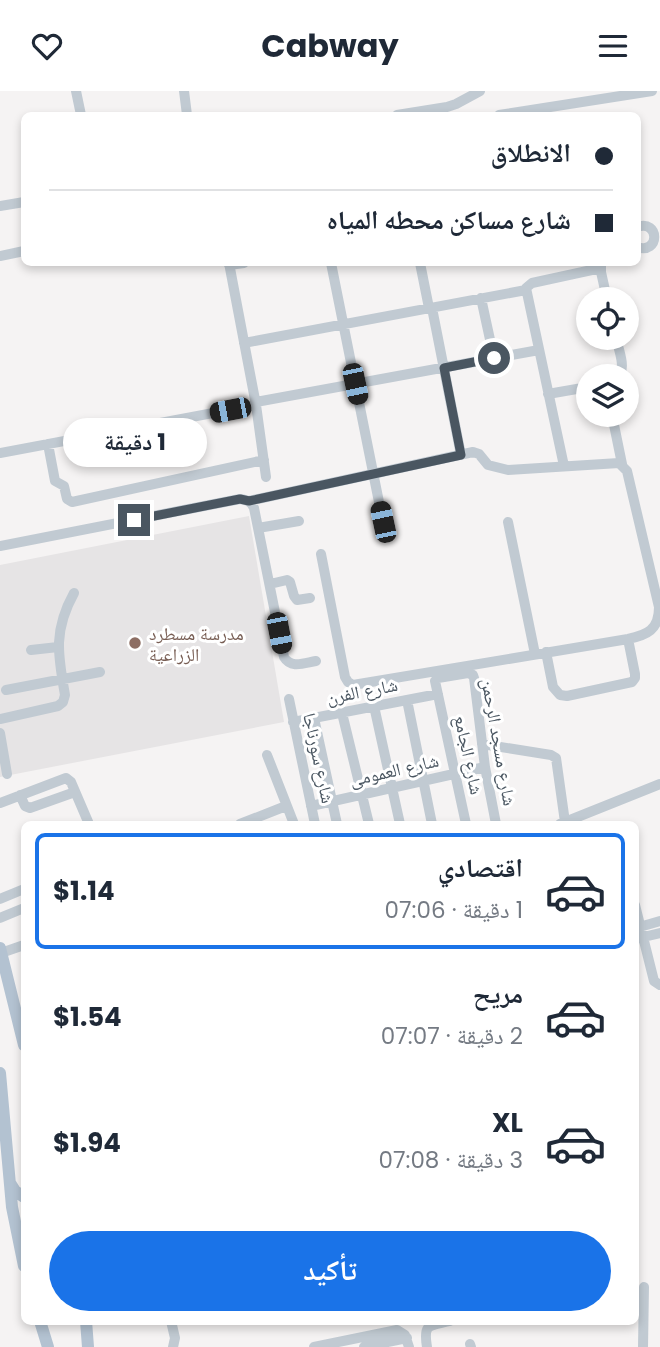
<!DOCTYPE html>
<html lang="ar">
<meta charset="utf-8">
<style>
:root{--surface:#fff;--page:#f6f6f7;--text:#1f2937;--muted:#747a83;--line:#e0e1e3;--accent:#1a73e8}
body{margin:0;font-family:Poppins,"Noto Naskh Arabic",sans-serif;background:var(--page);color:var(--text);direction:rtl;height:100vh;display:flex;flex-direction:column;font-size:26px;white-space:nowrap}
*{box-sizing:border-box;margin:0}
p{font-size:23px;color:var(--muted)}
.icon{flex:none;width:38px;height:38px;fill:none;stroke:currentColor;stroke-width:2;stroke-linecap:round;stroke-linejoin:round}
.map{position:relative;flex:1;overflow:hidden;direction:ltr}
.side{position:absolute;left:21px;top:730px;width:618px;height:504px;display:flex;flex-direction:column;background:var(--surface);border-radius:10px;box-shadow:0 4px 10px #0003;direction:rtl}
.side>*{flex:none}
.guide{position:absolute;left:21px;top:21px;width:620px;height:154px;border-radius:10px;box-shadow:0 4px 10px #0003;direction:rtl;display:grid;align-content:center;height:154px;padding:0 28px;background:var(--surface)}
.controls{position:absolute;left:576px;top:196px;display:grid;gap:14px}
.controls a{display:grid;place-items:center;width:63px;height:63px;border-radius:50%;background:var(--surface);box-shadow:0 4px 10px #0003;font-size:35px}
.end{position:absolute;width:32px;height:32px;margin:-16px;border:9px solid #4a5661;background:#fff;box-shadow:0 0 0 4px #fff}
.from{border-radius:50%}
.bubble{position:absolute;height:49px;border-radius:24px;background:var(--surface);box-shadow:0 4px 10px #0003;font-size:23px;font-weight:700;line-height:49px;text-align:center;direction:rtl}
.car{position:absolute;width:21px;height:42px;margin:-21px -10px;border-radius:9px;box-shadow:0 0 5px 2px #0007;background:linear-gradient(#222 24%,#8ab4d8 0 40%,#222 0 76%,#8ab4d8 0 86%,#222 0)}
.guide b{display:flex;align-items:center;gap:24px;height:66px;font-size:26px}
.guide b+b{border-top:2px solid var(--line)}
.guide i{width:18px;height:18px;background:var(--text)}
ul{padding:12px 0 0;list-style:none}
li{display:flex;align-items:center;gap:21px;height:116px;margin:0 14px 10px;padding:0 14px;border:4px solid transparent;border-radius:10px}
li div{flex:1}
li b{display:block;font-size:26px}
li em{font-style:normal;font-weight:700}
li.selected{border-color:var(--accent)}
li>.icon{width:63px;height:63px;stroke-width:1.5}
.primary-button{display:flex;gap:14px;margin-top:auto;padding:14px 28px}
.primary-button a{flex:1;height:80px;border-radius:42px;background:var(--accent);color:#fff;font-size:28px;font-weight:700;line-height:80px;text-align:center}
header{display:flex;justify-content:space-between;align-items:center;height:91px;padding:0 28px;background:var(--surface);font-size:32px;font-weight:700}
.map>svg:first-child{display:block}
.education{fill:#e6e4e5}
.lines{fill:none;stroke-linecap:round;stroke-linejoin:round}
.minor{stroke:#c1cad2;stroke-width:10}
.major{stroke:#b3c2d1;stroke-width:12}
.route{stroke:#4a5661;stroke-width:9}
.education-dot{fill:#8d6e63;stroke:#fff;stroke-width:2.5}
.labels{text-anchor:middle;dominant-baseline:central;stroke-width:6;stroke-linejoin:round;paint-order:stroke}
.education-label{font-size:18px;fill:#785e54;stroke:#fff;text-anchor:start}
.street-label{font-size:18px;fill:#4a5661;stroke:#fff}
</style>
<header><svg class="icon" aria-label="menu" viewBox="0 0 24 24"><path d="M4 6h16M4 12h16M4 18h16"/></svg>Cabway<svg class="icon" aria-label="heart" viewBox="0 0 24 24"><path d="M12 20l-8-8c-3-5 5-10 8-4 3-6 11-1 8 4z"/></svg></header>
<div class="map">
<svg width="660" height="1256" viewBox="0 0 660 1256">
<rect width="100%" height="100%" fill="#f5f3f3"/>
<path class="education" d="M249,425l35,206 -284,55v-212z"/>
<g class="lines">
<path class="minor" d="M76,0l5,24
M184,0l3,24
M397,24l50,-8 9,-3 24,-13
M499,24l153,-24
M0,115l24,-4
M637,136c23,-8 23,28 0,20
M0,165l24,-5
M229,172l27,142 10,72
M331,172l52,259
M420,172l9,45
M601,173v8l6,27
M229,174l15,-2
M481,207l13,60
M432,217l29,147
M616,247c3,13 9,26 4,38
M244,252l282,-53
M548,303l40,-7
M256,311l283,-52
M612,324l10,49
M48,353l7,37 9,5 3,13 5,3 192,-42
M0,362l256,-48
M564,375l-38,-178 6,-5 69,-15
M249,410l224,-49 6,2 9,11 20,5 111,-7 8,8 32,136c0,23 -12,28 -31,32l-275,46 -5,-3 -3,-5 -24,-123
M508,431l27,132
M258,437l41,-7
M0,455l240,-47c8,1 11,3 14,9l30,149c7,12 20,6 32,4
M270,493l17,-4 3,2 4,14 3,4 13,-2
M31,559l27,-3
M546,561l7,35 7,8 7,1 65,-14 3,-4v-4l-7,-35
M6,599l94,-18
M289,608l26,125
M407,609l25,124
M374,615l26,118
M342,622l27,111
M314,627l23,106
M0,628l58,-13 5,-4 2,-7c-7,-40 -12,-64 9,-102
M293,631l145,-28
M0,642l7,41
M482,653l69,11 5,3 9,64
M267,664l27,69
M20,704l5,11 5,2 45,-16
M0,712l66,-25 5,4 18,42
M311,715l174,-39
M240,733l46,-18
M466,733l-31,-143 3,-3 30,-5 5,2 1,3 11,89 11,57
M560,733l100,-40
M0,808l24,-10
M635,814l19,76 6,4
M0,827l24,-10
M636,837l24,-7
M635,848l25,-6
M1,862l23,-8
M171,1230l4,17 -2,9
M470,1253l1,3
M314,1256l83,-17 8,5 4,12
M364,1256l43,-9
M427,1256c-4,-24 2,-21 23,-26
M643,1256l1,-60"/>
<path class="major" d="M0,857l24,97
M0,982l12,134 12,59
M10,1092l5,8 9,6
M40,1230l8,26
M86,1230l2,26"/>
</g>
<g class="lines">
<path class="route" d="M134,429l106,-21 9,2 212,-46 -17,-87 50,-10"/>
</g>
<circle class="education-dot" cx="135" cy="552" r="7"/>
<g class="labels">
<g class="education-label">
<text x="149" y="542">مدرسة مسطرد<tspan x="149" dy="21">الزراعية</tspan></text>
</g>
<g class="street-label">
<text transform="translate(362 600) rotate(-11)">شارع الفرن</text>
<text transform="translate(499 651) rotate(80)">شارع مسجد الرحمن</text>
<text transform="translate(469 664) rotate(78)">شارع الجامع</text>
<text transform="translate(319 667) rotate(78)">شارع سورناجا</text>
<text transform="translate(394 679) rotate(-13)">شارع العمومى</text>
</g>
</g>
</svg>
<div class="controls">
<a><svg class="icon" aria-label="locate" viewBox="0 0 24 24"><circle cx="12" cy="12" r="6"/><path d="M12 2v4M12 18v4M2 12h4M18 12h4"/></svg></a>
<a><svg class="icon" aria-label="layers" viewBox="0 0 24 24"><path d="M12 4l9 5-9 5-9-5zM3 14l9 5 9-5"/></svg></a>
</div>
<i class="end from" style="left:494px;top:267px"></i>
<i class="end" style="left:134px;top:429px"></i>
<div class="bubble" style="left:63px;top:327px;width:144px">1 دقيقة</div>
<i class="car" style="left:355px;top:293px;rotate:168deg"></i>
<i class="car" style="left:230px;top:319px;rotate:259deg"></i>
<i class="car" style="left:383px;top:431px;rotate:348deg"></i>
<i class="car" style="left:279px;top:542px;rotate:169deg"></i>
<div class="guide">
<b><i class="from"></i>الانطلاق</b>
<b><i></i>شارع مساكن محطه المياه</b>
</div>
<section class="side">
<ul>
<li class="selected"><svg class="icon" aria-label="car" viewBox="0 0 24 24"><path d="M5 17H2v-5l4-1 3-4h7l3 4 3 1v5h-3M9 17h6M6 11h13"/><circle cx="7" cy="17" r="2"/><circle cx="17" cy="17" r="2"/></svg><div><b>اقتصادي</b><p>1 دقيقة · 07:06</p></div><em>$1.14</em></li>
<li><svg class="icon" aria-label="car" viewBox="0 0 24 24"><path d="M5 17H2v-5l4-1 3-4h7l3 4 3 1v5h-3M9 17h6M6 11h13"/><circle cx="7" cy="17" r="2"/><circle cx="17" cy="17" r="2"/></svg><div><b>مريح</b><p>2 دقيقة · 07:07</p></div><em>$1.54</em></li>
<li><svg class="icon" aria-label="car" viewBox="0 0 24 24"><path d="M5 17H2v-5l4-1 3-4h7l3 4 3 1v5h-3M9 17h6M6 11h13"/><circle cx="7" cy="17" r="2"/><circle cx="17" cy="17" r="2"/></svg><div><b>XL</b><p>3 دقيقة · 07:08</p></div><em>$1.94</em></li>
</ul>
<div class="primary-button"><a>تأكيد</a></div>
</section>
</div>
